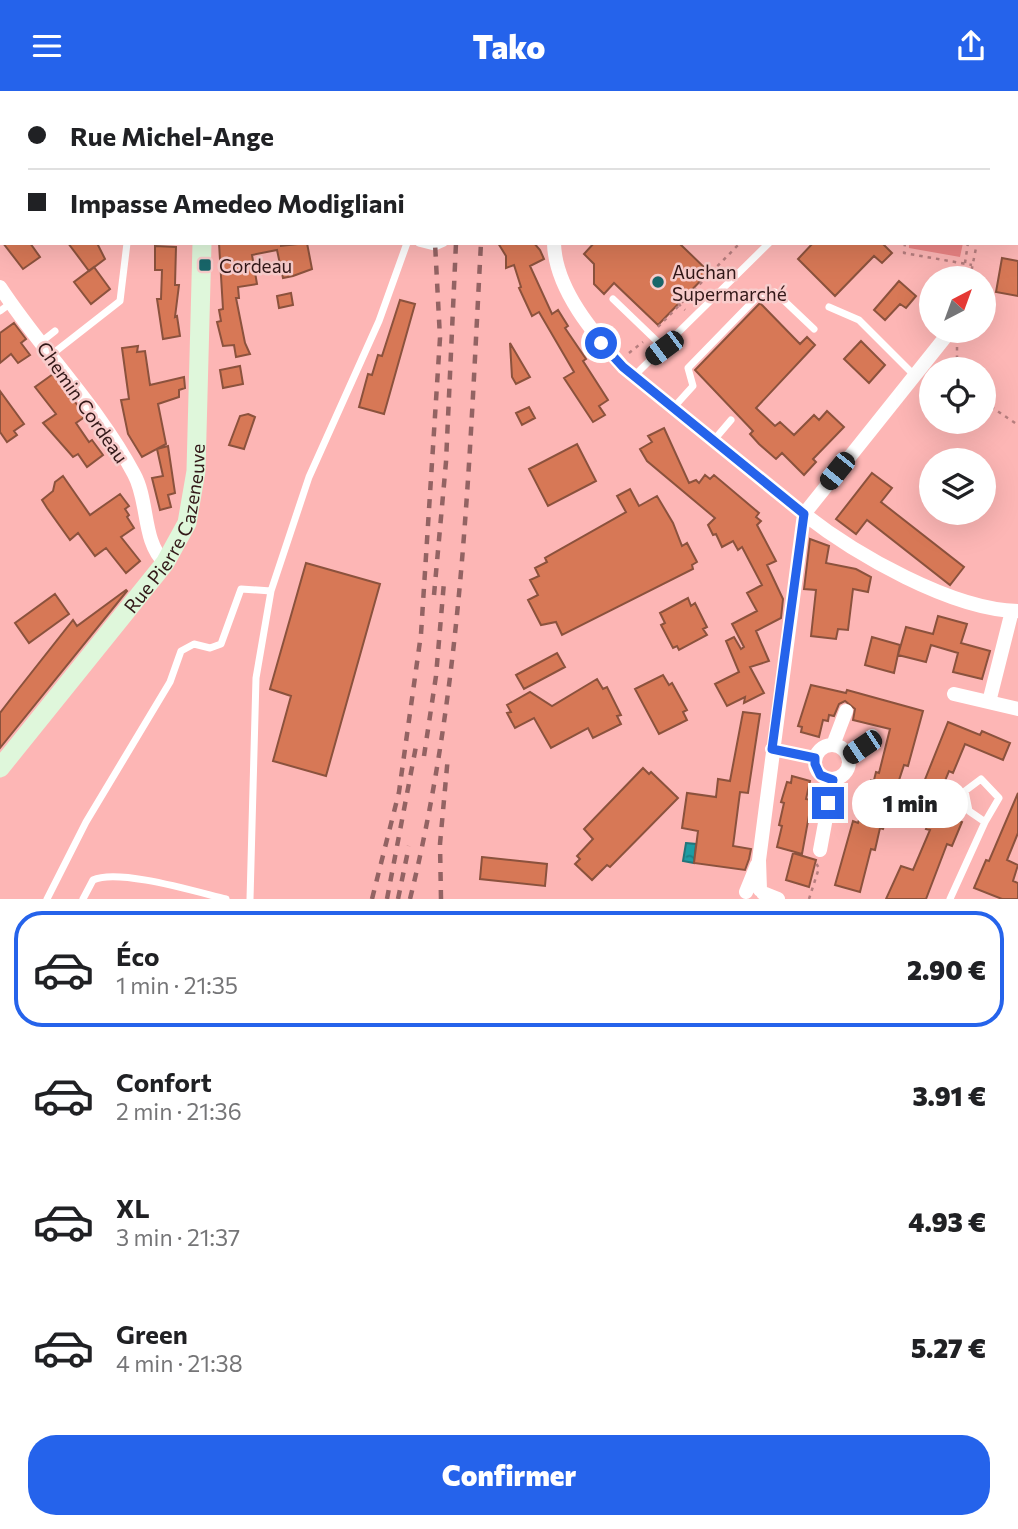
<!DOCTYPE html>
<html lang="fr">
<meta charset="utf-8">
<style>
:root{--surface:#fff;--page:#f6f6f6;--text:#202124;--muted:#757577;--line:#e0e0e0;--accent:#2563eb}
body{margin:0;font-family:Commissioner,sans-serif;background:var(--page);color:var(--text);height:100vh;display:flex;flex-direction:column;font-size:26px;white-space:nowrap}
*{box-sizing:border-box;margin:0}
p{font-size:23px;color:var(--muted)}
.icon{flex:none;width:38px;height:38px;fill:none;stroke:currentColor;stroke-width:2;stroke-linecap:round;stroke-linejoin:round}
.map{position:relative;height:808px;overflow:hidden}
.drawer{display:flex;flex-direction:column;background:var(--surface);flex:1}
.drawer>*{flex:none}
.banner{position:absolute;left:0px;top:0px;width:1018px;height:154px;box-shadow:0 7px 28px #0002;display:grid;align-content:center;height:154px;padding:0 28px;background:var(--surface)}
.needle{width:46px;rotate:41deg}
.buttons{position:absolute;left:919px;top:175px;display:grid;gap:14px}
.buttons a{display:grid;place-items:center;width:77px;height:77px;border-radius:50%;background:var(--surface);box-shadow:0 7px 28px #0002;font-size:35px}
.end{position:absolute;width:32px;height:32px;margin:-16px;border:9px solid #2563eb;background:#fff;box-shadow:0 0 0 4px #fff}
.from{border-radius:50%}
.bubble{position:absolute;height:49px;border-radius:24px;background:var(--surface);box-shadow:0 7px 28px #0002;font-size:23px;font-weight:800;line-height:49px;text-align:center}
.car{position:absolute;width:21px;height:42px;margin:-21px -10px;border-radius:9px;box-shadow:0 0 5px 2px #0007;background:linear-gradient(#222 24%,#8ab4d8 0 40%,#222 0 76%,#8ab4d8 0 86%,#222 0)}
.banner b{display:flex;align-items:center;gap:24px;height:66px;font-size:26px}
.banner b+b{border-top:2px solid var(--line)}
.banner i{width:18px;height:18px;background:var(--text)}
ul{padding:12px 0 0;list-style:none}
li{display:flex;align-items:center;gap:21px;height:116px;margin:0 14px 10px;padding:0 14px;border:4px solid transparent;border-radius:28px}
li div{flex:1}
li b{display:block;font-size:26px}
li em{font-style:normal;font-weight:800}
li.on{border-color:var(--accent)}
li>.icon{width:63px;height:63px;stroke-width:1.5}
.action{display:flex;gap:14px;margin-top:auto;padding:14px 28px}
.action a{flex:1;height:80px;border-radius:28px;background:var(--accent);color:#fff;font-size:28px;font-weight:800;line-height:80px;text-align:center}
header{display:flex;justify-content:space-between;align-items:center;height:91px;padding:0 28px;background:var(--accent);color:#fff;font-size:32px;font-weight:800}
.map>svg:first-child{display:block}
.garden{fill:#ea8484}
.water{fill:url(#water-ripples);stroke:#237479;stroke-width:2}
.building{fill:#d77856;stroke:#8b523d;stroke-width:2}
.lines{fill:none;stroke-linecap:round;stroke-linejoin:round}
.path{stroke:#b67e7e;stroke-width:2.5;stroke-dasharray:3.5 5;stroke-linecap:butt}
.lane{stroke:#fff;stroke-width:7}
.street{stroke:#fff;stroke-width:14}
.secondary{stroke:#dff7db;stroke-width:19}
.rail{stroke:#936363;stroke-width:4.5;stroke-dasharray:9 9;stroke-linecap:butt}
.route{stroke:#2563eb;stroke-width:9}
.poi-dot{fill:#18666a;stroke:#f8cccb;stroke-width:2.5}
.labels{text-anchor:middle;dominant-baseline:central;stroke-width:5;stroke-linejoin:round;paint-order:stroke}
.poi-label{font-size:19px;fill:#321818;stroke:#f8cccb;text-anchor:start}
.street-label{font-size:19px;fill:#321818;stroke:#f8cccb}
</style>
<header><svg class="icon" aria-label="menu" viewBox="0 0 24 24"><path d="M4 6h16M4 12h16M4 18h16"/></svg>Tako<svg class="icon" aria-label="share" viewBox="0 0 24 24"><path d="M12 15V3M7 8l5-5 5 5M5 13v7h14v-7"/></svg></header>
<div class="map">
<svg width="1018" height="808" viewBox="0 0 1018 808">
<defs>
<pattern id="water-ripples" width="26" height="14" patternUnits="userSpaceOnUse" patternTransform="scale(1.75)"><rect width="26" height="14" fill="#1d9ca3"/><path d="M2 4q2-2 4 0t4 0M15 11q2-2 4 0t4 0" fill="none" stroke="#1a7e84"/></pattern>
</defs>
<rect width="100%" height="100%" fill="#fdb6b5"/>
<path class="garden" d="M909,152h54l-3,14 -51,-9z"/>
<path class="water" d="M686,752l10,1 -2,19 -11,-2z"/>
<path class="building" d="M3,152h27l10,14 -17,12z
M68,152h29l8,16 -16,12z
M219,152h62v3l26,-3 5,26 -19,7 -10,2 -6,-28 -25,5 5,29 -19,3 1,11h-3l9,45 5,11 -14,3 -2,-12 -11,1 -6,-24 4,-1 -2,-11 4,-1z
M498,152h36l6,7 4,9 -14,7 22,48 6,-4 10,16 -3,2 21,31 -3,2 25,39 -9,6 6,9 -12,7 -29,-44 10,-6 -35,-60 -7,4 -13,-28 2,-1 -7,-22 -8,3v-12z
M594,152h85l30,29 -51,53 -44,-42 -10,11 -10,-10v-20l-10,-10z
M813,152h73l-2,2 8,8 -10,10 -8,-7 -39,40 -37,-37z
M155,155l21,1 -1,38h4l-4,32 2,-1 3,20 -17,3 -6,-40h4l1,-29h-7z
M1002,167l16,3v35l-22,-4z
M94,176l16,22 -19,15 -17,-22z
M899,190l17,15 -10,12 -6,-4 -15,16 -11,-10z
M291,202l2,12 -14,3 -2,-12z
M400,209l15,4 -31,110 -25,-7 9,-33 4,1 6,-20 4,1z
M760,212l40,41 7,-7 8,8 -59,63 19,18 5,-4 14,13 20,-20 5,5 8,-9 17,16 -31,32 3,3 -12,13 -22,-22 -6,6 -17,-15 -9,-10 3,-3 -58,-61z
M14,232l12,16 -5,4 9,12 -12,8 -7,-9 -11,9v-30z
M861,250l24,24 -16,18 -25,-24z
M510,252l20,34 -14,7 -4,-7z
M138,255l-1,6 8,-1 5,34 34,-8 1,11 -6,2v7l-21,7 8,40 -24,13 -14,-23 -7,-34 8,-1 -7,-51z
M240,275l3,18 -20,4 -3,-18z
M53,283l33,42 -10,7 13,19 3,-2 11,15 -16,12 -9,-13 -5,3 -30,-34 13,-9 -21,-27z
M0,300l24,33 -10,7 3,4 -10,7 -7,-10z
M529,316l6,11 -13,7 -6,-12z
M248,323l7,3 -11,32 -15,-4 11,-29z
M664,337l25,55 7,-3 3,3 6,-8 5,4 4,-4 45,38 -3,4 5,4 -4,4 19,36 -9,4 16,34 -2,19 -25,13 13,30 -19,6 14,26 -20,10 1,-6 -18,9 -12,-22 24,-12 -13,-31 8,-4 7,12 3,-2 -12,-23 25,-13 -10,-18 15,-8 -20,-38 -4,3 -5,-9 -11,6 -6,-13 -3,1 -5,-10 7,-7 -68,-57 -7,-12 12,-7 -4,-6z
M577,353l19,37 -48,25 -19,-37z
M168,355l7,47 -7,2 3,12 -11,3 -8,-32 11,-2 -6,-27z
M872,382l20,15 -11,14 83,65 -14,18 -83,-65 -11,14 -20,-15z
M63,385l27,39 30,-21 9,12 -4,3 4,6 -2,2 7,11 -13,9 19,24 -14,12 -20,-25 -11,8 -17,-23 -8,7 -23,-32 -5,-8 11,-9 2,-9z
M630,398l9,17 18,-10 16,27 9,23 5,-3 10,19 -5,3 1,4 -131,66 -6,-13 -15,3 -13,-25 10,-5 -8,-15 9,-4 -4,-8 12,-6 -2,-4 81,-46 -9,-16z
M810,448l19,7 -3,17 30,6 15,8 -3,15 -15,-3 -5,41 -10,-1 -2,10 -25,-3 5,-46 -12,-1z
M306,472l74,21 -54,192 -53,-15 18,-65 -21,-7z
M126,499l1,1 -127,157v-35l13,-17 60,-76 4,6z
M55,503l14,20 -40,29 -14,-20z
M688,507l3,8 4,-3 12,24 -4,2 4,6 -28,15 -2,-4 -4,2 -12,-23 4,-2 -5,-10z
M938,525l29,8 -6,19 29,8 -8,28 -29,-7 5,-19 -27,-8 -5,17 -28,-7 8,-28 27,7z
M872,546l28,8 -6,28 -29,-8z
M557,562l8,14 -41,22 -8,-14z
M663,584l6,10 3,-2 15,27 -4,2 4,8 -28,14 -24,-45z
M597,588l6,10 4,-2 14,28 -4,1 4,8 -28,14 -5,-10 -37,20 -17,-30 -19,10 -8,-15 4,-1 -4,-7 23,-13 22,14z
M811,594l35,8 1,-3 76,21 -15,55 -4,-1 -21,64 -3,-1 -5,22 -4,-1 -11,43 -25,-7 18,-64 5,2 13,-43h3l2,-8 3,1 11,-44 -37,-9 2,-11 -10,-8 -6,3 -5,12 -5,-1 -1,6 -5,-1 -4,17 -18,-5 1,-5 -4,-1z
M743,621l17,2 -12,79 -8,-1 -7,54 18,3 -2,10 -4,11 -51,-7 4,-32 -16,-3 5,-35 29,4 2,-18 12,2z
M948,631l32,13 2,-4 28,12 -7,17 -38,-16 -12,29 -4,-2 -12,29 -17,-8z
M643,677l6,6 2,-2 27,26 -68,69 -3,-2 -15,15 -17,-16 5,-5 -3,-3 16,-17 -9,-10z
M792,685l18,5 -4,18 5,1 -1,10 -8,44 -25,-7 5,-21 -3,-1 5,-22 -3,-1 6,-20 4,1z
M1018,702v40l-11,27 11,5 -5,16 5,2v16h-16l-28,-11 12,-28 3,1z
M933,720l29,11 -10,24 -5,-2 -21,55h-40l15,-33 12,4 17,-40 -4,-1z
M793,762l23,7 -7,27 -23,-7z
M482,766l65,7 -2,22 -65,-7z"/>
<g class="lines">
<path class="path" d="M234,0l8,2
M591,1l1,-1
M534,2l3,-2
M1017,94l1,1
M905,152l-1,10 68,12
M965,172l3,-20
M970,187l7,-35
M672,207l13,12
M658,236l82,-84
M957,256v22
M629,262l14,-11
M984,311l34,23
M809,808l10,-31 -3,-5"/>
<path class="lane" d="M10,0l1,2
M869,2v-2
M906,2l1,-2
M0,23l2,-2
M419,152l16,4 9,-4
M613,208l51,49
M829,216l30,13 56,56
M0,220l11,-8
M41,251l14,-11
M51,264l69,-54 7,-58
M634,285l135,-133
M674,316l19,-21 -5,-18 71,-73 16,-3 39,37
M714,349l17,-20
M47,808l39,-77 84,-140 11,-31 13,-7 16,4 11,-4 20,-55 30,2 38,-114 70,-156 28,-78
M83,808l10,-19c25,-12 104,12 133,19
M250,808l6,-221 15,-87
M950,808l35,-77 14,-24 -18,-19 -16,12 4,20 16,11"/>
<path class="street" d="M980,0l2,2
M554,152c1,46 40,91 69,124l181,147 -45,346 1,30
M0,196c42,64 98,119 134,187 15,27 8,68 31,89
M947,244l-143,179c51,40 148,96 214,97
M954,603l64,15
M989,611l23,-91
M815 671a17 17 0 1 1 34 0a17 17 0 1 1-34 0Z
M833,654l13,-34
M772,658l43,9
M848,665l22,-14 2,-6
M820,759l13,-70
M746,801l11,-27
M763,802l15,6"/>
<g class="secondary">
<path d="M308,0h4"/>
<path d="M403,0l9,2"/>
<path d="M567,2v-2"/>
<path d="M1017,123h1"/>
<path id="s1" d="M0,677l165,-205 22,-40 9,-52 6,-228"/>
</g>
<path class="rail" d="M436,2v-2
M465,2v-2
M488,2v-2
M434,504l12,-133 10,-219
M424,665l12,-80 8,-94
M372,808l27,-107 22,-158 19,-296 -5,-95
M387,808l30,-158
M398,808l11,-53
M410,808c53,-214 59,-436 71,-656
M441,808l-1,-55 8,-88"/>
</g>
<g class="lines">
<path class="route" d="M601,252l22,24 181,147 -32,235 43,9v6l5,11 13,5 -5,23"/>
</g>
<g class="poi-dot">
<rect x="198" y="167" width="14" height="14" rx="3.5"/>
<circle cx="658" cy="191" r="7"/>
</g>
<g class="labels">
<g class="poi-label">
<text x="219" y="174">Cordeau</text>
<text x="672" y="180">Auchan<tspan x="672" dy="22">Supermarché</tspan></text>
</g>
<g class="street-label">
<text transform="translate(83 311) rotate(55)">Chemin Cordeau</text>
<text stroke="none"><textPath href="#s1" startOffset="296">Rue Pierre Cazeneuve</textPath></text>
</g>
</g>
</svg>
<div class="buttons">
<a><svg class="needle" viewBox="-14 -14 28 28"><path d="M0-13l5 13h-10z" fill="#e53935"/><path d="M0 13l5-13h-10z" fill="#757577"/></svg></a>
<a><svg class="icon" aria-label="locate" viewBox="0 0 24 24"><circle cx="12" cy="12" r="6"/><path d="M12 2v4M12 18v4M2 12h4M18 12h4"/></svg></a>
<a><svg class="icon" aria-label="layers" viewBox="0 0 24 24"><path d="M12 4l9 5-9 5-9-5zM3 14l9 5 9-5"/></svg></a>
</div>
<i class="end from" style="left:601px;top:252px"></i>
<i class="end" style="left:828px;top:712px"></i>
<div class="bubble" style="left:852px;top:688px;width:116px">1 min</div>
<i class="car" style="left:664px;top:257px;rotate:233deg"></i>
<i class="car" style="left:837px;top:380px;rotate:219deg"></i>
<i class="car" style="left:862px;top:656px;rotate:236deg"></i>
<div class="banner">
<b><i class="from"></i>Rue Michel-Ange</b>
<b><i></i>Impasse Amedeo Modigliani</b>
</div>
</div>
<section class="drawer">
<ul>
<li class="on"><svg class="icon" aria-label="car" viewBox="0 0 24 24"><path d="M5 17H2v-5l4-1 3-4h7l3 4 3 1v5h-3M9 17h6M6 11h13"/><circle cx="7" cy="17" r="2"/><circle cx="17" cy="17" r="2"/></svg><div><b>Éco</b><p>1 min · 21:35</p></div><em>2.90 €</em></li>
<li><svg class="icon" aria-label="car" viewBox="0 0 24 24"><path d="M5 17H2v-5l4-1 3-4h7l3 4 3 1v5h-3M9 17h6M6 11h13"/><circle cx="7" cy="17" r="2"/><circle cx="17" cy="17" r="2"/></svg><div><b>Confort</b><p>2 min · 21:36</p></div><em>3.91 €</em></li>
<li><svg class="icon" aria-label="car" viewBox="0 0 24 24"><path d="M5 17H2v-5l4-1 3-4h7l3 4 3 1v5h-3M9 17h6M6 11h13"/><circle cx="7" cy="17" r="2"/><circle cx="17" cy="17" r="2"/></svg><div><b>XL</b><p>3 min · 21:37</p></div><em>4.93 €</em></li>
<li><svg class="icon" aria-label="car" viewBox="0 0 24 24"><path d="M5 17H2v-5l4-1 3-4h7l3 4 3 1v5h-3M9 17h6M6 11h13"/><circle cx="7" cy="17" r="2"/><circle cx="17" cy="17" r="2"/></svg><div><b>Green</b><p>4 min · 21:38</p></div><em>5.27 €</em></li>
</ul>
<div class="action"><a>Confirmer</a></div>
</section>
